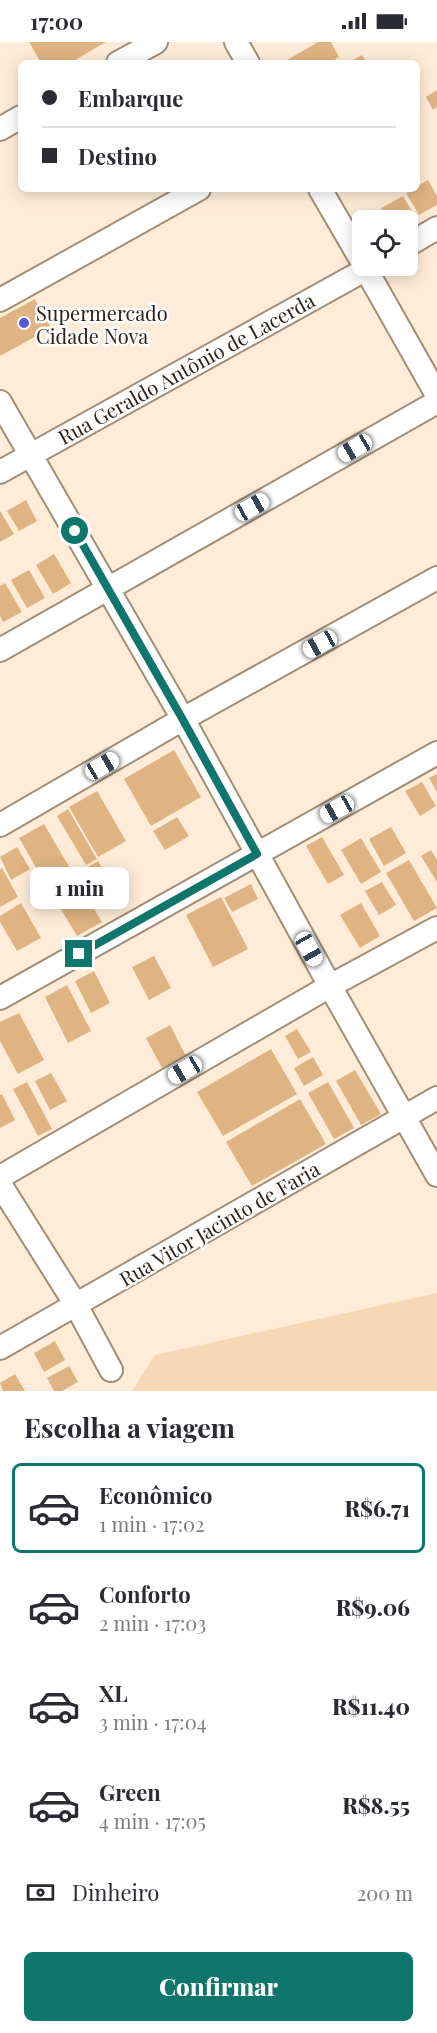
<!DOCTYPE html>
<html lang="pt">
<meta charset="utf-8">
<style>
:root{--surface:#fff;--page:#f2f2f3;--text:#2b2b33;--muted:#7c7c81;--line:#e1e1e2;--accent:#0f766e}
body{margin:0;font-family:"Playfair Display",serif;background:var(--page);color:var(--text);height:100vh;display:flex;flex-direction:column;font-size:22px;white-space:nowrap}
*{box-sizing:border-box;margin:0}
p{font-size:20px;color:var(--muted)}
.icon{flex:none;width:33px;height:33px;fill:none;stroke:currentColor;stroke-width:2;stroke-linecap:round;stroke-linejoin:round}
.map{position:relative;height:1349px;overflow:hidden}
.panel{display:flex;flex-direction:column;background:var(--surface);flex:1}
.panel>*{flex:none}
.top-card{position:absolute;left:18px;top:18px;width:402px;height:132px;border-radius:9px;box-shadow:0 3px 15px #0003;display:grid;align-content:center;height:132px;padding:0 24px;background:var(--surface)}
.controls{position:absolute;left:352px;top:168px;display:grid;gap:12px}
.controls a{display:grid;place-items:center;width:66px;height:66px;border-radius:9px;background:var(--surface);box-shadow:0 3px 15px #0003;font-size:30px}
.end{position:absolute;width:27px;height:27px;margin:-14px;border:8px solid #0f766e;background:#fff;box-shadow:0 0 0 3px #fff}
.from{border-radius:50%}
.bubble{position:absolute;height:42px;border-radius:9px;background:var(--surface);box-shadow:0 3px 15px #0003;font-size:20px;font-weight:800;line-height:42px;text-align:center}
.car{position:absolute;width:18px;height:36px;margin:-18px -9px;border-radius:8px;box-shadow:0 0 4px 2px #0007;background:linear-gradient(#fff 24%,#345 0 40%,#fff 0 76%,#345 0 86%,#fff 0)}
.top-card b{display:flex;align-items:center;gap:21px;height:57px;font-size:22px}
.top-card b+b{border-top:2px solid var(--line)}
.top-card i{width:15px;height:15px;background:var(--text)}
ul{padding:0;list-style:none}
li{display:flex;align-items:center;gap:18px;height:90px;margin:0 12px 9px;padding:0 12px;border:3px solid transparent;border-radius:9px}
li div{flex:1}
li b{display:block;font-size:22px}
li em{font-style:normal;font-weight:800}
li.active{border-color:var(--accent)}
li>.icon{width:54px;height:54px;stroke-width:1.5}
h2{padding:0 24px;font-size:27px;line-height:72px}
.pay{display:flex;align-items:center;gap:15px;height:66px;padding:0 24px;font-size:22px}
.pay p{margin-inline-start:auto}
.button{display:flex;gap:12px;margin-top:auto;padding:12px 24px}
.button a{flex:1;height:69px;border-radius:9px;background:var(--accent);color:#fff;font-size:24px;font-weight:800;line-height:69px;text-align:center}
.status{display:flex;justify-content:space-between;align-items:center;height:42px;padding:0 30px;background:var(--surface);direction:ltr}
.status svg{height:16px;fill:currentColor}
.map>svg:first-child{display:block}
.green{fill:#f7d7b4}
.building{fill:#e0b482}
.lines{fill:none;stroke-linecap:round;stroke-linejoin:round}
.street-casing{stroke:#a38e76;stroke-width:26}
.street{stroke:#fff;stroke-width:22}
.route{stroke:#0f766e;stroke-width:8}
.poi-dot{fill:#5957cf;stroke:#fdfdfd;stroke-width:2}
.labels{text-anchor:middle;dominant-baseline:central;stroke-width:5;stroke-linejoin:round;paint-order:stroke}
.poi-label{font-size:20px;fill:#2b2219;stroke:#fdfdfd;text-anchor:start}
.street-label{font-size:20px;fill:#2b2219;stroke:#fdfdfd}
</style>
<div class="status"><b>17:00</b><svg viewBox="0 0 49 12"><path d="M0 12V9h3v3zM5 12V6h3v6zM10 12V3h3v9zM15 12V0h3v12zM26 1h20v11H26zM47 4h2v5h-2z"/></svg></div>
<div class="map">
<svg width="437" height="1349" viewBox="0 0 437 1349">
<rect width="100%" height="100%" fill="#ffecd8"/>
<path class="green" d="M437,1251v98h-305l23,-36z"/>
<path class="building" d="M29,0h77l-36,21h-29z
M318,0h13l8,15 -11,6h-46z
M362,13l5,8h-19z
M437,48v17l-4,3 -7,-13z
M428,138l9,16v9l-18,10 -13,-22 11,-4v-3z
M403,154l12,20 -7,4h-20l-7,-12z
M376,168l6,10h-19v8l-5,-8z
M35,257l16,29 -51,28v-38z
M26,458l11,21 -18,10 -12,-20z
M0,469l14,23 -14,8z
M54,512l17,29 -18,11 -17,-29z
M29,528l16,28 -18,10 -16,-28z
M5,541l17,29 -19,10 -3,-6v-30z
M174,708l27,47 -50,29 -27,-47z
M437,732v18l-8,-14z
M422,740l14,24 -16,10 -15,-25z
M97,749l29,50 -28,16 -29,-50z
M68,767l29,50 -11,6 -29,-49z
M177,775l12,19 -24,14 -12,-19z
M44,782l27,46 -25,15 -27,-47z
M391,785l15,26 -22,13 -15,-27z
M322,795l22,38 -16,9 -22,-38z
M361,796l20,34 -20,12 -20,-34z
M17,805l13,22 -19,11 -11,-23z
M431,808l6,10v22l-16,-26z
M409,818l28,48 -23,13 -28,-48z
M98,819l20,35 -13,8 -20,-35z
M2,826l16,29 -18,10v-37z
M382,840l14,23 -17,10 -14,-24z
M251,842l7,15 -26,13 -8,-14z
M81,845l21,35 -25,14 -21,-35z
M221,855l27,52 -35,18 -27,-52z
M21,861l20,35 -24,13 -17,-29v-6z
M361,861l19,33 -20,12 -20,-33z
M154,914l17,32 -22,12 -17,-33z
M94,929l16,32 -19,10 -16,-32z
M67,943l24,46 -23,12 -23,-46z
M19,971l25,47 -26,14 -18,-33v-19z
M170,983l16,31 -24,12 -16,-30z
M297,987l14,23 -13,7 -13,-23z
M271,1007l26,45 -74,42 -26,-44z
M313,1015l10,18 -19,11 -10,-18z
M355,1028l26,44 -20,11 -25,-44z
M51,1031l16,28 -17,9 -15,-29z
M27,1040l25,47 -14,7 -25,-47z
M328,1040l26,46 -20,11 -26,-46z
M2,1052l13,26 -15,8v-33z
M300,1057l26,45 -74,42 -26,-44z
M55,1299l10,19 -21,12 -10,-19z
M69,1324l9,16 -16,9h-8l-7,-13z
M15,1332l10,17h-22l-3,-8z"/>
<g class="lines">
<g class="street-casing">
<path id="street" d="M236,0l12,21
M118,21l38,-21
M0,87l21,-12
M320,147l43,74
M408,203l29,-17
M364,224l73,129
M0,258l199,-111
M0,360l183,317 147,267 107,189
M0,430l372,-206
M0,608l437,-248
M0,783l183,-106 254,-141
M0,956l437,-245
M0,1135l330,-191 107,-58
M0,1142l76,121 35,65
M0,1306l437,-250"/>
</g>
<use href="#street" class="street"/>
</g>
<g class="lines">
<path class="route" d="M75,489l108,189 74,134 -178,100"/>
</g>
<circle class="poi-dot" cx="24" cy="281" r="6"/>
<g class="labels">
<g class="poi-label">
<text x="36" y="270">Supermercado<tspan x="36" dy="23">Cidade Nova</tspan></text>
</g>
<g class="street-label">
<text transform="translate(186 326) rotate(-29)">Rua Geraldo Antônio de Lacerda</text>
<text transform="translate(219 1181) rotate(-30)">Rua Vitor Jacinto de Faria</text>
</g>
</g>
</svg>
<div class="controls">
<a><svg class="icon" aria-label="locate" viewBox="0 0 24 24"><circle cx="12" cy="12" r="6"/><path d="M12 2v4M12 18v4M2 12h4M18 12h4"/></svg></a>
</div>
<i class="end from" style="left:75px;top:489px"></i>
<i class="end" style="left:79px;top:912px"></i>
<div class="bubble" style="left:30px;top:825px;width:99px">1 min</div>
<i class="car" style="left:355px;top:406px;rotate:240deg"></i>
<i class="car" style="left:252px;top:465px;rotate:61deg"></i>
<i class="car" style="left:320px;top:602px;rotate:241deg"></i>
<i class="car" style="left:102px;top:724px;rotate:60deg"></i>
<i class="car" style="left:337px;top:767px;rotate:241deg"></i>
<i class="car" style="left:309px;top:907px;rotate:151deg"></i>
<i class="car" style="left:185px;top:1028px;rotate:240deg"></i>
<div class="top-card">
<b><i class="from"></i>Embarque</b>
<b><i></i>Destino</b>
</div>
</div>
<section class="panel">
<h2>Escolha a viagem</h2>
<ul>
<li class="active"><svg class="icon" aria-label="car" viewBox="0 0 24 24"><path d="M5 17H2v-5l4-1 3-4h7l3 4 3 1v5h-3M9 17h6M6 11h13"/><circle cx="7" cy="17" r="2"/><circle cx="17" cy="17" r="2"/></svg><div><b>Econômico</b><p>1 min · 17:02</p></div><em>R$6.71</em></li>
<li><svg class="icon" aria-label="car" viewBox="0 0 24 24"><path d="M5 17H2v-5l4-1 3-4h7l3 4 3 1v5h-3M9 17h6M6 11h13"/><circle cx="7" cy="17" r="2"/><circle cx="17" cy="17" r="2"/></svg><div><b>Conforto</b><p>2 min · 17:03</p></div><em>R$9.06</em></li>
<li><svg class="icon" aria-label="car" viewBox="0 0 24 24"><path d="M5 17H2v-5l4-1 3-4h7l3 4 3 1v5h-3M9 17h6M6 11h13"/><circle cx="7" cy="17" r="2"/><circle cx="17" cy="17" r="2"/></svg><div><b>XL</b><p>3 min · 17:04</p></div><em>R$11.40</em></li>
<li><svg class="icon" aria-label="car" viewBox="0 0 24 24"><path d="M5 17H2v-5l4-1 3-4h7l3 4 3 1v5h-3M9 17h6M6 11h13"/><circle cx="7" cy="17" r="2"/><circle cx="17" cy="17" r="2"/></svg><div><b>Green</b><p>4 min · 17:05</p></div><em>R$8.55</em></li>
</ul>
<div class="pay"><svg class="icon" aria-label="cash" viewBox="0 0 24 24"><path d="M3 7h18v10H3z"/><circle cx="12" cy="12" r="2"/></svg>Dinheiro<p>200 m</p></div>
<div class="button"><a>Confirmar</a></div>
</section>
